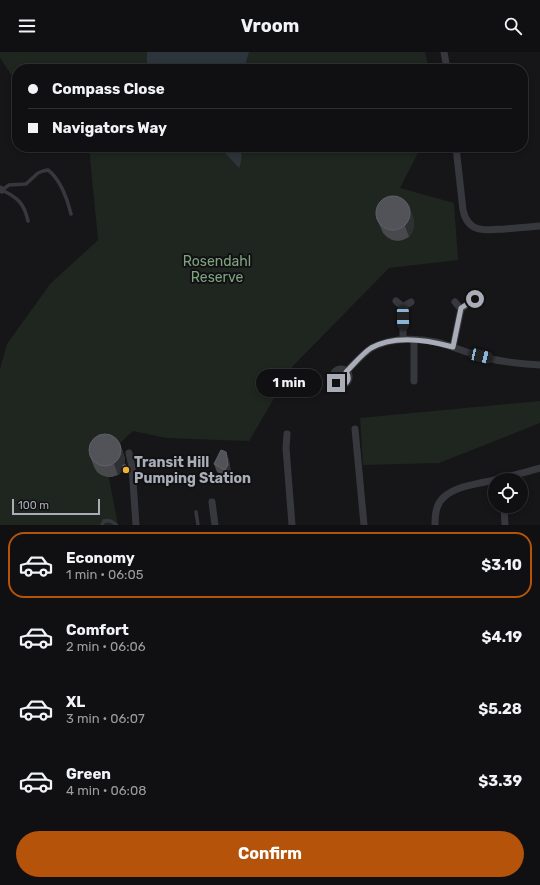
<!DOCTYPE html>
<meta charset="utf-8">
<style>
:root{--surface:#101012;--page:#19191b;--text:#f1f3f6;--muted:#9c9d9f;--line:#303032;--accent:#b45309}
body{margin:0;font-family:Rubik,sans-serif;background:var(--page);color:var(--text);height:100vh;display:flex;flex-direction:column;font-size:15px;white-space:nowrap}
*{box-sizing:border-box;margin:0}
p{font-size:13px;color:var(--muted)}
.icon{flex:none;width:22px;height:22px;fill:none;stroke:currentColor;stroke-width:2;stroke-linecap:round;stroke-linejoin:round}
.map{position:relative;height:473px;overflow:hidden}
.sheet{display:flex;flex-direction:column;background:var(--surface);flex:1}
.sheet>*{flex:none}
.hud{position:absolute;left:12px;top:12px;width:516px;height:88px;border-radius:16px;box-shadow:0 2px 6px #0003,0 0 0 1px var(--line);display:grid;align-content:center;height:88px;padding:0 16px;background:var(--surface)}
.tools{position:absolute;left:488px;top:421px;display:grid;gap:8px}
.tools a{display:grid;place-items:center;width:40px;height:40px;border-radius:50%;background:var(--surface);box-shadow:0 2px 6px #0003,0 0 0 1px var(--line);font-size:20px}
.scale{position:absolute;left:12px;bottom:10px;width:88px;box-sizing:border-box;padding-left:4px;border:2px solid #a8adb8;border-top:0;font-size:11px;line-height:14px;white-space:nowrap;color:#a8adb8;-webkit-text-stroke:3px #111113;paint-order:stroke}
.end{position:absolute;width:18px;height:18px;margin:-9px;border:5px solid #a8adb8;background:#111;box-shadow:0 0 0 2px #111}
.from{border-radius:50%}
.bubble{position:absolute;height:28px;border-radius:14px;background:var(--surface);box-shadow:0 2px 6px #0003,0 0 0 1px var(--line);font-size:13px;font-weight:700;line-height:28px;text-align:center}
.car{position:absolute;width:12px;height:24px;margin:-12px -6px;border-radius:5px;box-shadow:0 0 3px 1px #0007;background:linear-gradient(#222 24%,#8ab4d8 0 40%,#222 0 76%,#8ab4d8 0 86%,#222 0)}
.hud b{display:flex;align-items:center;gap:14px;height:38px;font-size:15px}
.hud b+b{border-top:1px solid var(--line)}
.hud i{width:10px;height:10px;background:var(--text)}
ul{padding:7px 0 0;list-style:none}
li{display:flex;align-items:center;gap:12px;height:66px;margin:0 8px 6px;padding:0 8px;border:2px solid transparent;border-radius:16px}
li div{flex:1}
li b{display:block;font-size:15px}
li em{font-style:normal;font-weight:700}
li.current{border-color:var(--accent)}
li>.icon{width:36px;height:36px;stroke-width:1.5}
.cta{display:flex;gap:8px;margin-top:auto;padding:8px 16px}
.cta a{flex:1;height:46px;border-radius:24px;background:var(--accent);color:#fff;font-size:16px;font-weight:700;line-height:46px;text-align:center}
header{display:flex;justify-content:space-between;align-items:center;height:52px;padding:0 16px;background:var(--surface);font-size:18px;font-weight:700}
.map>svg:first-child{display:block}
.green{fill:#1e261f}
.water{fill:#2c353c}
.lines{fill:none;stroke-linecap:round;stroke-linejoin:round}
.lane{stroke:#37383d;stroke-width:3.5}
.street{stroke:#37383d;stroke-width:7}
.wall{fill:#47494d}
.shaded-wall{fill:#2f3033}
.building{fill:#525359;stroke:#5f6168}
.route{stroke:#a8adb8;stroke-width:5}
.poi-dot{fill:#f2b134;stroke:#111113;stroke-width:1.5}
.labels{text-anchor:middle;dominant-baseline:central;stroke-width:4;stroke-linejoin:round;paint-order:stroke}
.park-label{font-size:14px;fill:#7fa381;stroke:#111113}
.poi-label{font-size:14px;font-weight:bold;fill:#a8adb8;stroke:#111113;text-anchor:start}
</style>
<header><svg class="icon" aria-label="menu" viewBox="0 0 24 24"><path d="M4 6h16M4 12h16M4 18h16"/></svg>Vroom<svg class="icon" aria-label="search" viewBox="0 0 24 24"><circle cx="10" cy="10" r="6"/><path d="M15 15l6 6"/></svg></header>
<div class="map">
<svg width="540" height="473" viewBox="0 0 540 473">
<rect width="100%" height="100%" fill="#161618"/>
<path class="green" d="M0,0h425l4,17h-412v14l-17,-25z
M89,95h332l-21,41 54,15 4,57 -69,8 -96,98 -44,75 -83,-3 -33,-7 -28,26 13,68h-118v-156l7,-25 43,-60 48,-44z
M540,349v22l-101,40 -76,2 -3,-47z"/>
<path class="water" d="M147,0h102l-5,17h-96l-1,-4z
M219,95h21c2,8 2,14 -1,21l-9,-10z"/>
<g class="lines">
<path class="lane" d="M2,138l7,-5 17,-1 12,-11 5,-2 5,-1c13,10 19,28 23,44
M2,138c16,8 22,13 26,31
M468,252l7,-5
M196,460l2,13
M102,473l2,-4c6,-1 8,0 12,4"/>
<path class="street" d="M444,0l3,17
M456,95l7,63c5,24 23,20 42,19 12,-1 23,-2 35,-3
M0,137l2,1
M396,249l7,6 8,-5
M455,250l6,7 7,-5
M403,255v33
M453,295l8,-38
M333 325a8 8 0 1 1 16 0a8 8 0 1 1-16 0Z
M346,320c8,-8 18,-20 27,-25 19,-9 43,-9 63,-5 16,4 31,11 47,15 19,5 37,7 57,8
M414,329v-41
M355,377l9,96
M287,382l-1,14 6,77
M129,401l3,14 4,58
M212,450l3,23
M504,454l1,19
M435,473c0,-11 1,-21 9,-28 11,-10 28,-12 41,-15 19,-4 37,-9 55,-14"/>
</g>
<path class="wall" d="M376,165l38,3v6l-2,6 -3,5 -6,3 -5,1 -6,-1 -5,-3 -4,-4z
M120,392l4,11 1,5v5l2,2 1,5 -4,1 -1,-5 -1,3 -4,4 -6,2h-5l-6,-2 -4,-3 -3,-5 -4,-11z
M226,400l3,8 2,13 -3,5 -11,-6 -3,-8z"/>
<path class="shaded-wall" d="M409,152l5,16v6l-2,6 -3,5 -4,-11z
M120,392l4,11 1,5v6l-3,5 -4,4 -4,-11z
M226,400l3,8 2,13 -3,5 -3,-8z"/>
<path class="building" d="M376 161a17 17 0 1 1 34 0a17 17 0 1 1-34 0Z
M89 398a16 16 0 1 1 32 0a16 16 0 1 1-32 0Z
M221,398l5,2 2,13 -3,5 -11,-6z
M123,413h3l1,4 -4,1z"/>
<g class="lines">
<path class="route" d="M336,331c9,5 16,-3 10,-11 7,-7 17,-19 25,-24 24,-14 57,-8 82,-1l8,-39 14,-9"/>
</g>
<circle class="poi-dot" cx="126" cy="418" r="4"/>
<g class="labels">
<g class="park-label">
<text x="217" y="209">Rosendahl<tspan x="217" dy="16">Reserve</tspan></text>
</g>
<g class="poi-label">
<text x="134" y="410">Transit Hill<tspan x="134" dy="16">Pumping Station</tspan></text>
</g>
</g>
</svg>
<div class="tools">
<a><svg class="icon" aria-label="locate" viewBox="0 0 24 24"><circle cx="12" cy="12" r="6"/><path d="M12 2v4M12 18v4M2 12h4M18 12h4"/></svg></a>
</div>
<div class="scale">100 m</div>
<i class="end from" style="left:475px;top:247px"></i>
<i class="end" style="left:336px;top:331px"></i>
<div class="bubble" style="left:256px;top:317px;width:66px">1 min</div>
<i class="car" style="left:403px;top:266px;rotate:179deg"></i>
<i class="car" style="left:481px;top:304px;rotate:103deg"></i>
<div class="hud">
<b><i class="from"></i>Compass Close</b>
<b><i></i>Navigators Way</b>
</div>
</div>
<section class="sheet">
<ul>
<li class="current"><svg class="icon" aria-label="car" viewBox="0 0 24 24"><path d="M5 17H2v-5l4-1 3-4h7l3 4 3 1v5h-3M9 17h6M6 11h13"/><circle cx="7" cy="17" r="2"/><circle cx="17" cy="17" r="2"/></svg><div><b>Economy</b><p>1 min · 06:05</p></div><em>$3.10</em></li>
<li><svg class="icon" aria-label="car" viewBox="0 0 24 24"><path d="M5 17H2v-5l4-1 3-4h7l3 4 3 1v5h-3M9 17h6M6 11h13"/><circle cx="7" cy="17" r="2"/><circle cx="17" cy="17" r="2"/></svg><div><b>Comfort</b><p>2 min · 06:06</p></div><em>$4.19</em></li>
<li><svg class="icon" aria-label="car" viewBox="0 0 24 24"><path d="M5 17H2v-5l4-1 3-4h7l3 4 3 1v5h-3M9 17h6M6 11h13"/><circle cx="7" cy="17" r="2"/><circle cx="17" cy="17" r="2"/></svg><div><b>XL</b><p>3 min · 06:07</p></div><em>$5.28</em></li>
<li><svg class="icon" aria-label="car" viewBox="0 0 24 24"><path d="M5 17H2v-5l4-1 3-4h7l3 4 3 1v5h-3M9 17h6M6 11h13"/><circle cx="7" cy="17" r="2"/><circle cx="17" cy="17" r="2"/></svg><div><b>Green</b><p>4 min · 06:08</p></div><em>$3.39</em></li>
</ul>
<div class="cta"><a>Confirm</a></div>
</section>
